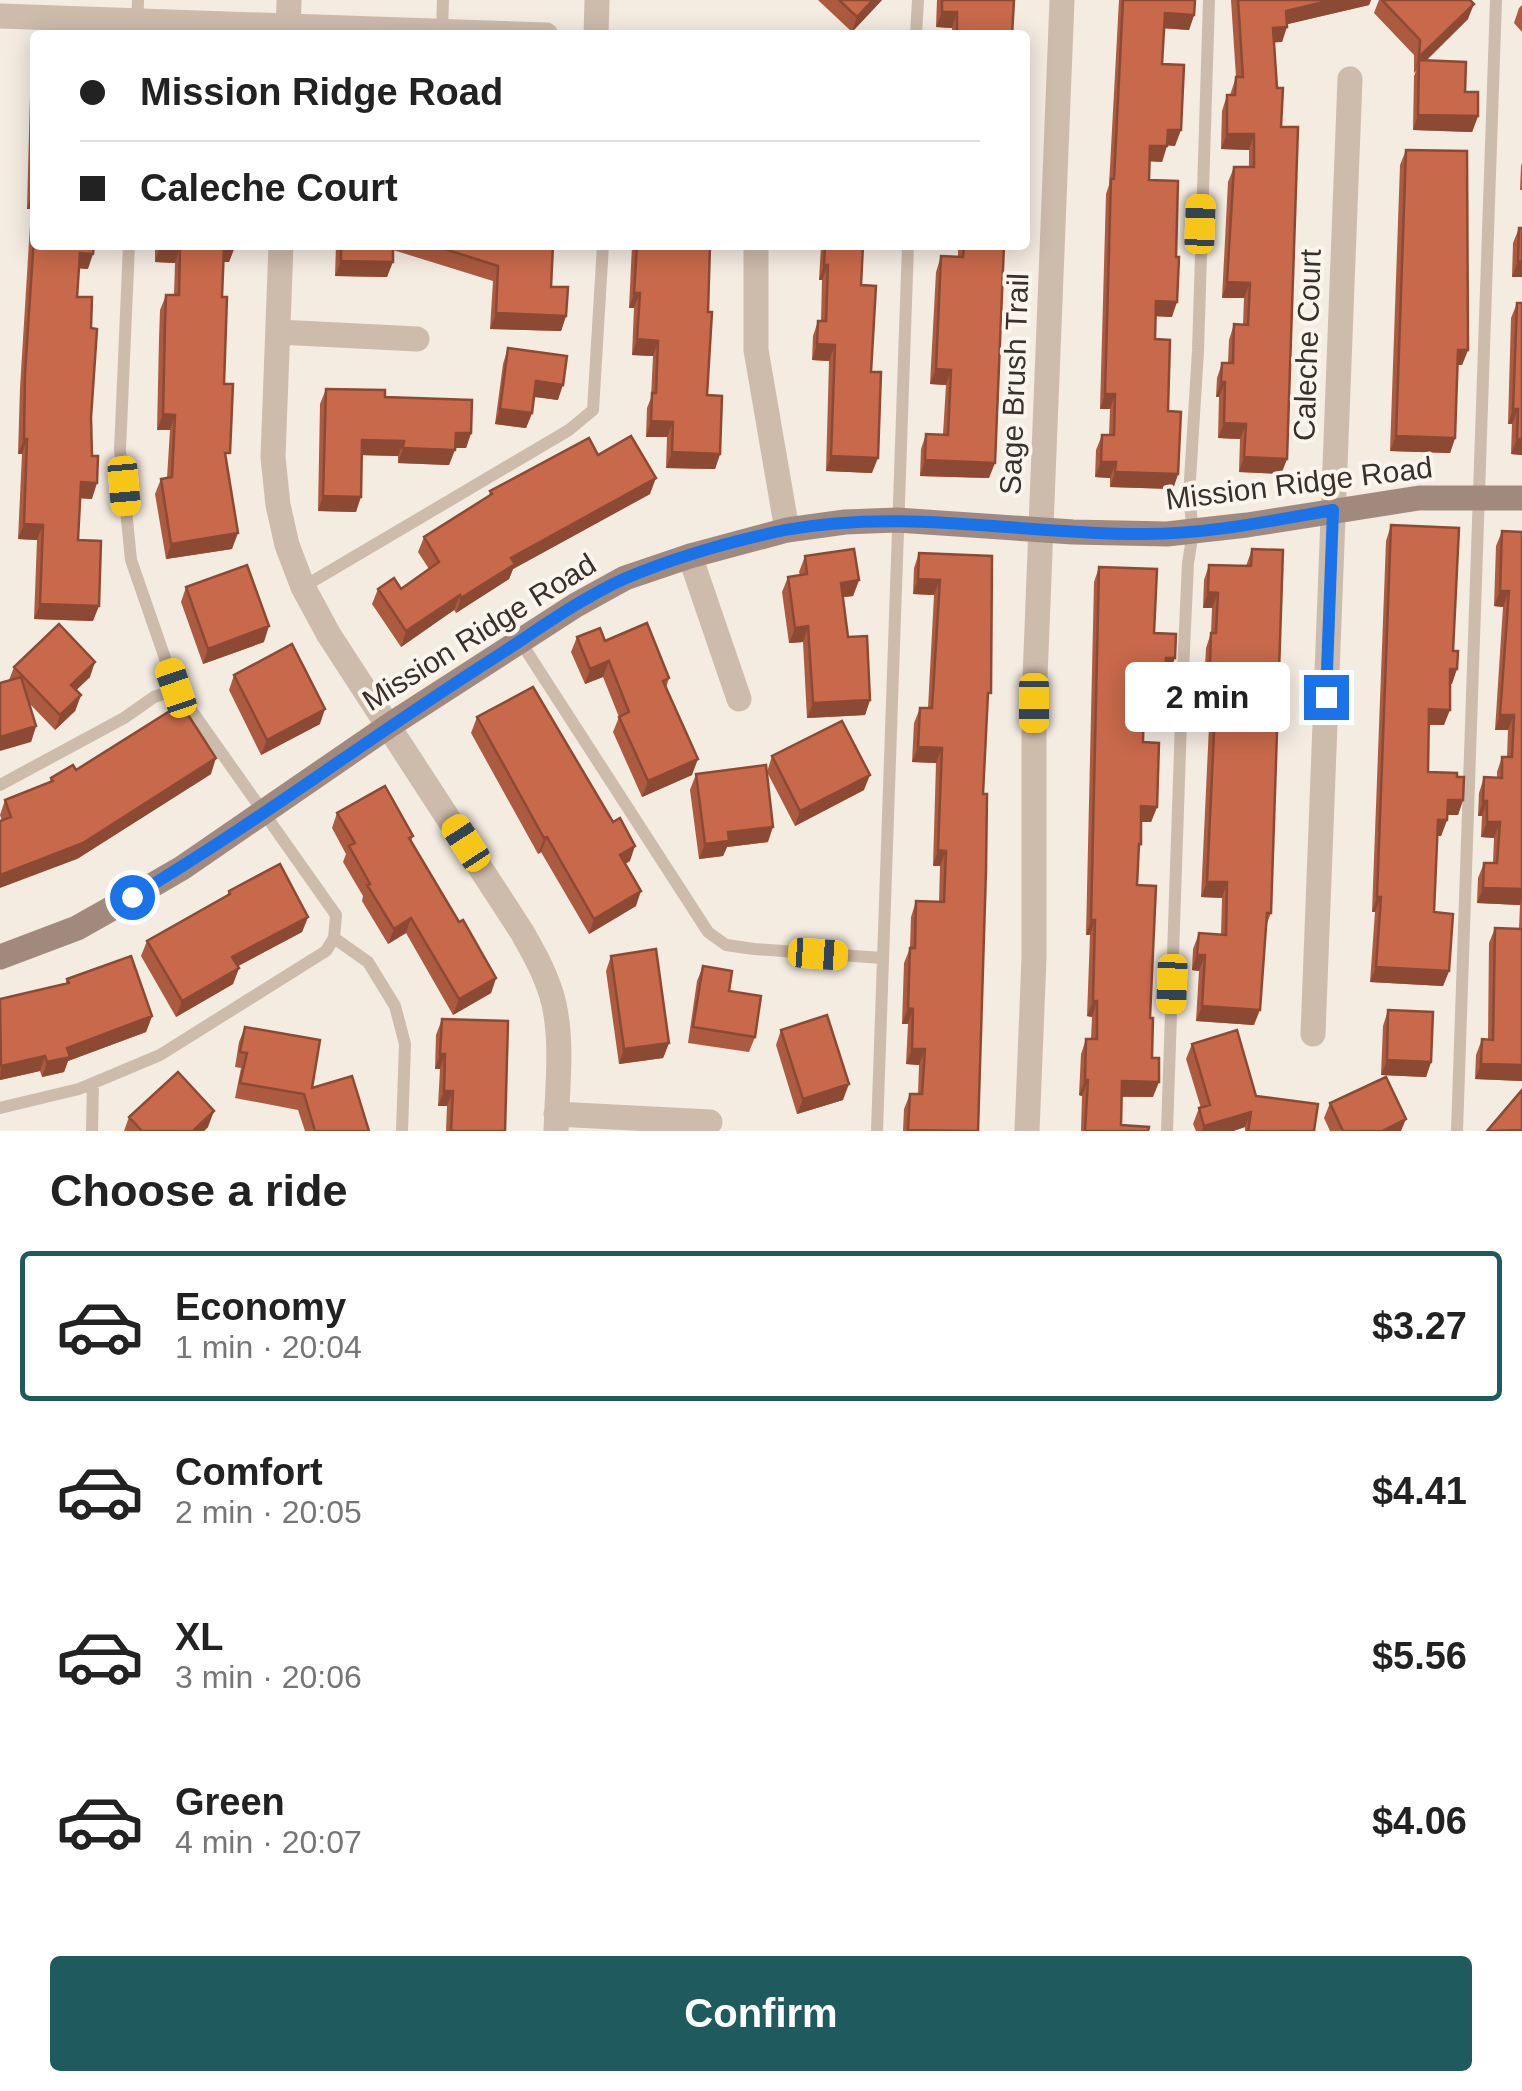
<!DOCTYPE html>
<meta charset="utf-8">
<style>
:root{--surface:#fff;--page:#f2f2f2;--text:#222;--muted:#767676;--line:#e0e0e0;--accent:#1f5a5e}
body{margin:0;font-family:Helvetica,sans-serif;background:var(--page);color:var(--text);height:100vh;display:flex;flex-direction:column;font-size:38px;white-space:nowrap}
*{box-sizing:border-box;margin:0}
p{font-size:32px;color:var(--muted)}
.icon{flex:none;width:55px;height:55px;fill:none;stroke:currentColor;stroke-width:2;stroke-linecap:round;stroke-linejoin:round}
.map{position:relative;height:1131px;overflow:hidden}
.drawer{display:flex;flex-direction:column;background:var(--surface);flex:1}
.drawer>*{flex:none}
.guide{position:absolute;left:30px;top:30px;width:1000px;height:220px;border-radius:10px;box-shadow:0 5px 25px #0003;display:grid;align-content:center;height:220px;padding:0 50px;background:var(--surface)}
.end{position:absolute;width:45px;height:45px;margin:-22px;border:12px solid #1a73e8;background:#fff;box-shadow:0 0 0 5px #fff}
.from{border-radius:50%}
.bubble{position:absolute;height:70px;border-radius:10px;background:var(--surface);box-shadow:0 5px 25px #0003;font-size:32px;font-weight:700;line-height:70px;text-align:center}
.car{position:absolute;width:30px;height:60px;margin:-30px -15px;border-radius:12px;box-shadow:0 0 8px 2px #0007;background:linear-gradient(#f5c518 24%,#345 0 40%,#f5c518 0 76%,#345 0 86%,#f5c518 0)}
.guide b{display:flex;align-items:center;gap:35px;height:95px;font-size:38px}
.guide b+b{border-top:2px solid var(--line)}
.guide i{width:25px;height:25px;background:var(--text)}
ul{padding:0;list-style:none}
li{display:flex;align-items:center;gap:30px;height:150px;margin:0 20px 15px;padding:0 30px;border:5px solid transparent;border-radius:10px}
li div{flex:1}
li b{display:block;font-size:38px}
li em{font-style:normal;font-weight:700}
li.active{border-color:var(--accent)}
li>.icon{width:90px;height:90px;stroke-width:1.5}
h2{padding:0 50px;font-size:45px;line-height:120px}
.cta{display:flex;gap:20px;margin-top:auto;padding:20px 50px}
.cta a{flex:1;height:115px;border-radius:10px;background:var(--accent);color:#fff;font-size:40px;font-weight:700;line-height:115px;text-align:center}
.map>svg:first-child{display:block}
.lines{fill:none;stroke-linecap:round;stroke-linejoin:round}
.lane{stroke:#cdbbac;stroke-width:12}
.street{stroke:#cdbbac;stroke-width:25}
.secondary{stroke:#a18a7d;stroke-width:25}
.wall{fill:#ac5a40}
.shaded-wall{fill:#8c4a34}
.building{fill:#c8694b;stroke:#8c4a34;stroke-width:2.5}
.route{stroke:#1a73e8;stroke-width:12}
.labels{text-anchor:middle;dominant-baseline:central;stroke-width:8;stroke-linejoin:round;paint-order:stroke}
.street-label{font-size:30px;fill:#3b302b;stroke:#fbf5ee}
</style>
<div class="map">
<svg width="1522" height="1131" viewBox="0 0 1522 1131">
<rect width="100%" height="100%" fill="#f4ebe1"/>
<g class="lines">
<path class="lane" d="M442,31l1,-31
M137,35l1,-35
M916,35l2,-35
M303,587l266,-157 24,-20 10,-165
M520,641l188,291 18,13 28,4 128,9
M0,785l124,-67 30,-21 23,-8
M334,938l34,24 27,44 10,38 -3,87
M0,1108l79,-19 81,-34 166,-104 8,-13 2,-23 -161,-228 -44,-127 -11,-110 9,-205
M92,1131l1,-48
M877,1131l31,-886
M1167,1131l15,-439 6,-129 5,-31 -4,-36 9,-145 11,-351
M1457,1131l39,-1131"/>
<path class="street" d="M0,16l546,19
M288,35l1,-35
M596,35l1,-35
M281,245l-8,212 5,48 9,40 16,42 26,48 193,297c13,23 26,46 32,72 9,41 3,86 2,127
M756,245v105l31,180
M278,332l139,7
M690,556l49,143
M1313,1034l37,-955
M556,1114l154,8
M1027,1131l7,-173v-255l28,-703"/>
<path class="secondary" d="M0,957l77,-29 55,-31 50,-29 208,-143 186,-120 49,-27 65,-22 97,-26 58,-8 52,-2 176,12 94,2 80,-9 172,-27h103"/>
</g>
<path class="wall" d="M818,0h64l-30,32z
M937,0h77l-2,35h-60v-7l-16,-1z
M1119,0h76l-1,15 -5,15 -25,-2 -2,36 13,82 -8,-1 -5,17 -12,-1 -1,19 23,137 -16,-1 -1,23 23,135 -5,15 -63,-2v-9l-15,-1 1,-27 6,-15h7l1,-26h-10l6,-215 3,-9z
M1231,0h140l-2,5 -82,19 -5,18h-8l7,85 6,332 -6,15 -42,-2 1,-33 -22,-1 1,-41h-3l1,-19 5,-15h6l1,-23 5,-16 9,1 1,-27h-22l6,-116 6,-15h15v-17l-28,-1 1,-38 5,-16h3l6,-18z
M1379,0h91l-2,19 -42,42 39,31 13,24 -6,16 -59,-2 1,-54 2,-5 -2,2v-18l-40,-42z
M1522,5v27l-8,-9 5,-15z
M35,46v199l53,24 -9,-1 -2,29 14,31 1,171 -12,-1 -2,42 15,81 -59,-2 3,-79 -19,-1 4,-85h-4l2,-66 11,-179h-4l4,-152z
M1406,150l62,200 -6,15h-4l-3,73 -5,15 -60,-2 10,-286z
M1522,163v27h-2l1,-24z
M1519,228l3,49h-10l1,-34z
M155,245h80l-6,17h-6l-1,35 4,166 6,86 -66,10 -11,-65 6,-15 6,-1 3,-48h-13l2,-91 1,-29 6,-15h8l1,-32 -20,-1z
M336,245h217l-2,42 15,29 -5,15 -71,-2 3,-48 -100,-31 -6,27 -52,-1z
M632,245h78l-3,150 13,59 -5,15 -49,-1 1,-31h-21l1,-29 4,-10 2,-42 -21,-1 2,-47h-5z
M821,245h49l-1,2 -6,-1 -2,39 10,87 1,101 -46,-2 3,-110 -17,-1 1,-24 5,-15h3l1,-41h-3z
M958,245h46l-15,233 -69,-2 1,-27 5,-15h17l3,-49 -16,-1 6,-112 5,-16 17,1z
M1517,303h5v152l-11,-1 1,-30h-4l3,-106z
M508,348l50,52 -24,-3 -2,16 -6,15 -31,-4 8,-60z
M326,389l59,8 86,36 -5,15h-11l-6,17 -51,-2v-7l-36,-1 -6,57 -38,-1 2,-107z
M598,455l52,39 -137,75 -4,10 -53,34 -2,-3 -53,37 -29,-43 6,-15h23l28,-20 -11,-17 6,-15 65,-41 1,-5z
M1391,525l62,126 4,18 -7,15 -6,41h-16v47l29,5 6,23 -5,15h-11v5l-6,16h-4l-3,76 15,59 -6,15 -73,-4 5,-70h-3l14,-371z
M1502,531l20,1v549l-47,-2 1,-24 6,-16 6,1 1,-97 6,-15 24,1 1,-24 -43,-2 1,-25 6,-15h9l1,-25 -13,-1 1,-21h-4l1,-23 5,-16 13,1v-6l5,-15h5l1,-27h-13l8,-123 -9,-1 2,-60z
M1252,549l19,364 -5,13 -12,99 -58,-4 3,-50 -7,-1 1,-21 6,-16 22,2 1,-37 -21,-1 9,-192h-7l3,-57 5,-15 1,-25h-9l1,-28 5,-15 37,1z
M919,553l73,3 -9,238 -5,337h-75l1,-22 6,-15h8l1,-29 -13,-1 2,-40h-6l2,-61 6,-15 1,-31 5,-16 23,1 1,-36h-7l3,-103 -24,-1 2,-39 6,-15h8l6,-113 -21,-1 1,-26z
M805,556l54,24 -6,16 -10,1 5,40 22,63 -5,15 -58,3 -4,-76 -14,1 -7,-51 6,-15 12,-2 -1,-3z
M1099,567l55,66 15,41h-4l-6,38h-15l-1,30 14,65 -6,15h-10v22l-3,8 -1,33 13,133 3,79h-31l-1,28 27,6h-67l1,-35 -3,-1 2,-41 5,-15h5l1,-22 -5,-1 3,-81h-4l8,-353z
M186,587l78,55 -61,22 -22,-62z
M577,637l28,4 64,37 -3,10 26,87 -50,22 -29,-65 6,-15 -16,-40 -18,7 -14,-32z
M14,667l76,10 -14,13 5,5 -6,16 -20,19 -25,-26 6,22 -5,16 -22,-62z
M234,675l86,49 -59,31 -32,-65z
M477,717l153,144 -5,3 11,42 -47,28 -48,-82 -3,2 -67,-121z
M772,756l92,34 -69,36 -28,-54z
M76,770l135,4 -134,85 -75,-38 -2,-6 5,-15 44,-17 2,-5z
M696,774l72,68 -41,5 -4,9 -24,3 -9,-69z
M337,813l76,23 -2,5 48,81 37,56 -5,15 -38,22 -47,-82 -18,11 -26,-43 1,-5 -20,-34 3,-8 -14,-26z
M229,891l79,26 -6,15 -64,34 1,2 -6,16 -57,33 -35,-61 6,-15 80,-46z
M611,956l58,87 -6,15 -44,6 -13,-93z
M703,966l26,25 26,46 -6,15 -61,-9 9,-62z
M67,979l85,37 -6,16 -78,29 -4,11 -22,5 -2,-6 -40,9v-81l65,-15z
M1388,1010l43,52 -5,15 -45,-2 2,-49z
M442,1019l63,112h-59l1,-25h-9l2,-37h-5l1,-34z
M245,1027l67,61 57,43h-64l-7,-21 -63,-12 6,-30 -6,-1 4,-25z
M781,1030l62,70 -46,14 -21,-69z
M1192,1044l64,52 58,35h-69v-4l-12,4h-37l-3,-7 6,-16h2l-15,-49z
M1330,1103l71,28h-71l-6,-13z
M129,1117l79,10 -4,4h-80z"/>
<path class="shaded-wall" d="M873,0h9l-30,32 5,-15z
M1332,0h39l-2,5 -89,21 6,-15z
M1474,4l-6,15 -49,48v-7l-5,13 5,-16z
M942,12h15l-5,16 -16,-1z
M1165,13l29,2 -5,15 -30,-2z
M1287,27l-5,15 -15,1 6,-15z
M1418,115l60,1 -6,16 -59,-2z
M1168,130h13l-6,16 -13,-1z
M1227,134h27l-5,16 -28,-1z
M1150,146h17l-5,16 -17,-1z
M32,193l3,1v5l-4,10h-4z
M160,247l20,1 -5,15 -20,-1z
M224,247h11l-6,15h-11z
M80,253l13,1 -5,15 -14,-1z
M341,261l52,1 -6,15 -52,-1z
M1518,261l4,1v15h-10z
M824,265h4l-6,15h-3z
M1227,282l23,1 -6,15h-22z
M634,293h6l-6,15h-5z
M1156,301l21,1 -5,15 -21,-1z
M496,313l70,3 -5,15 -71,-2z
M637,339l21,2 -5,15 -21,-1z
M817,344l18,1 -6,16 -17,-1z
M1458,350h10l-6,15h-9z
M936,369l15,1 -5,15 -16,-1z
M536,381l27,4 -5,15 -28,-4z
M1221,382h4l-6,15h-3z
M1105,394h10l-5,15h-10z
M500,409l32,4 -6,15 -31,-4z
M1513,409h5l-6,15h-4z
M163,414l12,1 -5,15h-13z
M651,421l22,1 -6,15h-21z
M1224,423l22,1 -6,15 -22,-1z
M456,433h15l-5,15h-16z
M1396,436l59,2 -5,15 -60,-2z
M24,439h3l-5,15h-4z
M1517,439h5v16l-11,-1z
M362,440l42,1 -6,15 -41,-1z
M403,448l52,2 -6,15 -51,-2z
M672,452l48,2 -5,15 -49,-1z
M831,456l47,2 -6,15 -46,-2z
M1244,457l43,2 -6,15 -42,-2z
M925,460l70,3 -6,15 -69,-2z
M1101,462h15l-6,16 -15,-1z
M1115,472l63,2 -5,15 -63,-2z
M656,478l-6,16 -137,75 -4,10 -53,34 5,-15 50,-40z
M81,482l16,1 -5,16 -16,-1z
M323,496l38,1 -5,15 -38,-1z
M24,524l19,1 -6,15 -19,-1z
M238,533l-6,16 -66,10 5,-15z
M918,579l22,1 -6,15 -21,-1z
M859,580l-6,16 -18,2 6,-15z
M1500,591h9l-6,16 -9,-1z
M1208,592l10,1 -6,15h-9z
M460,595l-6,15 -53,37 5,-16z
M40,604l59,2 -6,15 -59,-2z
M269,626l-5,16 -61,22 5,-15z
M808,626l-5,16 -14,1 6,-15z
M1166,658h9l-6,16 -9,-1z
M609,661l-6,16 -18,7 5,-15z
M95,662l-5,15 -24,23 5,-15z
M1450,669h7l-5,15h-7z
M1209,690h7l-6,15h-7z
M81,695l-6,16 -20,19 5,-15z
M1144,697h20l-5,15h-20z
M870,700l-5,15 -58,3 6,-15z
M325,709l-5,15 -59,31 6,-15z
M1429,709l21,1 -6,15 -21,-1z
M1500,715h14l-6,15h-13z
M36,726l-5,16 -31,9v-14z
M918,747l24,1 -6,15 -24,-1z
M216,758l-5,16 -134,85 -77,29v-13z
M698,759l-6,16 -50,22 6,-16z
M870,775l-6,15 -69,36 5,-15z
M1448,800h15l-5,15h-16z
M1483,801h4l-5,15h-4z
M1141,806l16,1 -6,15h-15z
M1438,820h9l-6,16 -9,-1z
M1487,822h13l-6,16 -13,-1z
M773,827l-5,15 -41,5 -4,9 -24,3 6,-15 23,-12z
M547,837l-6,15 -3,2 6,-16z
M635,846l-5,15 -16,9 6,-15z
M938,850l8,1 -6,15h-7z
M1207,882h20l-5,16 -21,-1z
M1483,888l39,1v10l-2,6 -43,-2z
M641,891l-5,15 -47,28 5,-15z
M1377,897h4l-6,15h-3z
M308,917l-6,15 -75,40 5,-15z
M411,918l-5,15 -18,11 6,-15z
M1091,920h4l-5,15h-4z
M1197,955h8l-6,16 -7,-1z
M1376,967l73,4 -6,15 -73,-4z
M239,968l-6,16 -57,33 6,-16z
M496,978l-5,15 -38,22 6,-16z
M1093,1001h4l-5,16 -5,-1z
M1202,1006l58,4 -6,15 -58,-4z
M908,1008l5,1 -5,15h-6z
M152,1016l-6,16 -78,29 -4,11 -22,5 5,-15 20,-14z
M669,1043l-6,15 -44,6 5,-15z
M912,1049h13l-6,16 -13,-1z
M440,1054h5l-5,15h-5z
M45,1056l-5,15 -40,9 1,-14z
M1387,1060l44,2 -5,15 -45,-2z
M1481,1064l41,1v16l-47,-2z
M1085,1080h3l-6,16 -3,-1z
M1122,1081l37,1 -6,15 -36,-1z
M849,1084l-6,16 -46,14 6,-15z
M444,1091h9l-6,15h-9z
M214,1111l-6,16 -4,4h-11z
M1251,1112l-6,15 -12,4h-31l2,-5z
M1406,1119l-5,12h-20z"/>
<path class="building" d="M839,0h34l-16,17z
M942,0h72l-2,35h-55v-23h-15z
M1123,0h72l-1,15 -29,-2 -3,51 22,1 -3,65h-13l-1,16h-17l-1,34 29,1 -2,76h3l-2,45 -21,-1 -1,38 15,1 -2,71 13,1 -3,62 -63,-2 1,-10h-15l1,-27h12l1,-41h-10l6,-215h3z
M1238,0h94l-46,11 1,16 -14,1 4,60h6l-2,39h17l-11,332 -43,-2 2,-33 -22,-1 1,-41h-4l1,-19h11l1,-39 14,1 2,-42 -23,-1 7,-115h20v-33h-27v-39h8l1,-18h7z
M1382,0h88l4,4 -55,53 1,-17z
M1419,60l47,2 -1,30h13v24l-60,-1z
M35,102v92l-3,-1z
M1406,150l61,1 1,199h-10l-3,88 -59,-2z
M35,222v23h59l-1,9 -13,-1 -3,44h15l-1,31 6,1 -6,89 1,38h6l-1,27 -16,-1 -3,58 23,1 -2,65 -59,-2 3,-79 -19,-1 3,-85h-3l1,-66z
M1519,228h3v34l-4,-1z
M160,245h75v2h-11l-2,50h5l-3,87h9l-3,69h-5l13,80 -67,11 -10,-65 11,-2 3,-62 -12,-1 2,-90 1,-29h13l1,-47 -20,-1z
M341,245h52v17l-52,-1z
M432,245h121l-2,42h17l-2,29 -70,-3 2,-47z
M637,245h73l-2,67h4l-5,83 15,1 -2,58 -48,-2 1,-30 -22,-1 1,-28h4l2,-52 -21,-2 3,-46h-6z
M825,245h38l-2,40 15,1 -5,86h10l-3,86 -47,-2 4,-111 -18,-1 1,-23h8l2,-56h-4z
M964,245h40l-9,218 -70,-3 1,-26 22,1 3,-65 -15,-1 5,-113 22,1z
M1517,303h5v136h-5l1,-30h-5z
M508,348l59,8 -4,29 -27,-4 -4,32 -32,-4z
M326,389l59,1v7l87,3 -1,33h-15l-1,17 -52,-2 1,-7 -42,-1 -1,57 -38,-1z
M631,436l25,42 -145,80 4,6 -54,34 -1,-3 -54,36 -28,-42 16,-11 7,11 38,-27 -15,-25 68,-43 -2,-3 99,-53 9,17z
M1391,525l68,3 -6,123h5l-1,18h-7v41l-21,-1 -1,63 29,1v4h7l-1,23h-15l-1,20h-9l-4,92 19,2 -4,57 -73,-4 5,-70h-4z
M1502,531l20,1v357l-39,-1 1,-25h13l3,-41h-13v-21h-4l1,-24 18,1v-21h10l2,-42h-14l9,-124h-9z
M854,549l5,31 -18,3 7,54 19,-1 3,64 -57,3 -5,-77 -13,2 -7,-51 19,-3 -2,-18z
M1252,549l31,1 -12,363h-4l-7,97 -58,-4 3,-51h-8l2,-22 27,2 1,-53h-20l9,-192h-7l2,-57h5l2,-40 -10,-1 1,-27 42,1z
M919,553l73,3 -1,137h-3l-5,101h4l-1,76 -8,261 -70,-1 2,-36h12l3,-45h-13l1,-40 -5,-1 2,-60h5l1,-47 28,1 2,-51 -8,-1 4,-102 -24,-1 2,-39h12l8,-128 -22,-1z
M247,565l22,61 -61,23 -22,-62z
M1099,567l58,2 -3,64 22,1 -1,24h-9l-2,39h-20l-1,45 16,1 -2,64 -16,-1v38h-2l-2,41 19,1 -6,132h3l-1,40h7v24l-37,-1 -1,44 28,2 -1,4h-63l3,-51h-3l1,-41h11v-38h-4l2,-81h-4z
M647,623l22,55 -6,3 35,78 -50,22 -29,-64 10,-5 -20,-51 -19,8 -13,-32 23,-9 5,13z
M59,624l36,38 -24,23 10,10 -21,20 -46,-48z
M292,644l33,65 -58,31 -33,-65z
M21,677l15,49 -36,11 2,7 -2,1v-62z
M533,687l80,135 7,-4 15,28 -15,9 21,36 -47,28 -47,-82 -3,1 -67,-121z
M181,704l35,54 -133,85 -83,32v-54l11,-4 -6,-17 48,-19 -2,-3 22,-13 3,5z
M842,721l28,54 -70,36 -28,-55z
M766,765l7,62 -45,5 1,9 -24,3 -9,-70z
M385,786l28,50 -4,2 50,84 4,-2 33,58 -37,21 -48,-81 -17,11 -27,-44 3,-1 -21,-38 6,-3 -18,-30z
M280,864l28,53 -76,40 7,11 -57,33 -35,-60 83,-47 -1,-3z
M1495,928l27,1v136l-41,-1 1,-25 11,1z
M656,949l13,94 -45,6 -13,-93z
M131,956l21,60 -85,32 3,9 -23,5 -2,-6 -44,10 -1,-67 69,-16 -2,-4z
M703,966l29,5 -3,20 32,5 -6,41 -62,-10z
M1388,1010l45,2 -2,50 -44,-2z
M827,1015l22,69 -46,15 -22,-69z
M442,1019l66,2 -3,110h-54l2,-40h-9l1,-37h-5z
M245,1027l75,13 -8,48 40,-12 17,55h-54l-11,-37 -64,-11 7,-30 -7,-1z
M1237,1030l19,66 62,8 -4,27h-66l3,-19 -47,14 -5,-18 11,-3 -18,-61z
M178,1072l36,39 -21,20h-51l-13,-14z
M1386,1077l20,42 -24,12h-39l-13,-28z
M1522,1090v40l-35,1z"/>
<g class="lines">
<path class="route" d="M132,897c123,-73 238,-160 359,-237 44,-28 88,-61 135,-82 50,-21 106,-37 159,-48 118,-22 236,4 354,4 65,1 130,-13 194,-24l-7,187"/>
</g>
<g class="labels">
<g class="street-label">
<text transform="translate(1307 345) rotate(-88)">Caleche Court</text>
<text transform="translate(1014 384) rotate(-88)">Sage Brush Trail</text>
<text transform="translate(1299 483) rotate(-7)">Mission Ridge Road</text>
<text transform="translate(479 632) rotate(-32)">Mission Ridge Road</text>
</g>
</g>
</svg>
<i class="end from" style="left:132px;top:897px"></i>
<i class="end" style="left:1326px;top:697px"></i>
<div class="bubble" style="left:1125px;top:662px;width:165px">2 min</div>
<i class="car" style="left:1200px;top:224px;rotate:2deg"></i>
<i class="car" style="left:124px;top:486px;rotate:175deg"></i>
<i class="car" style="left:176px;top:688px;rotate:341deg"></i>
<i class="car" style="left:1034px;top:703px;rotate:180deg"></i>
<i class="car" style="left:466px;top:843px;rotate:327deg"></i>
<i class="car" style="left:818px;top:954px;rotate:94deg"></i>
<i class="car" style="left:1172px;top:984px;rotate:182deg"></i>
<div class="guide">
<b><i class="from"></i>Mission Ridge Road</b>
<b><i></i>Caleche Court</b>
</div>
</div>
<section class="drawer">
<h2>Choose a ride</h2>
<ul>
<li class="active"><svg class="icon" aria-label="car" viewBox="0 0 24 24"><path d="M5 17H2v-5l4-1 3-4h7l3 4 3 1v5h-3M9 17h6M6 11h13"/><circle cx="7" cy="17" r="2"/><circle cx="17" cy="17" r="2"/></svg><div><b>Economy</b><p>1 min · 20:04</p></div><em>$3.27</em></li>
<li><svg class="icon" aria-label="car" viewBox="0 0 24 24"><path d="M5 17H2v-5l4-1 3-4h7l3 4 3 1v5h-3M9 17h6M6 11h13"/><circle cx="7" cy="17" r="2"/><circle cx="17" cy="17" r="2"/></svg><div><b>Comfort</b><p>2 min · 20:05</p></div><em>$4.41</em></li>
<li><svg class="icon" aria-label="car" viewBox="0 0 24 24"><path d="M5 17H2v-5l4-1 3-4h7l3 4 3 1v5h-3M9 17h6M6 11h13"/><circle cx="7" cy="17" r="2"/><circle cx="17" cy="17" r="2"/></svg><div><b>XL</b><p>3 min · 20:06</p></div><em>$5.56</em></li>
<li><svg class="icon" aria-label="car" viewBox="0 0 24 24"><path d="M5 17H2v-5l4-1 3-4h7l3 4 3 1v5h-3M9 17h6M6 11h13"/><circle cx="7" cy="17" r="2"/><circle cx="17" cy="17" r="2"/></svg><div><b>Green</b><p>4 min · 20:07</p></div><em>$4.06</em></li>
</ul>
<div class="cta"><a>Confirm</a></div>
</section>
